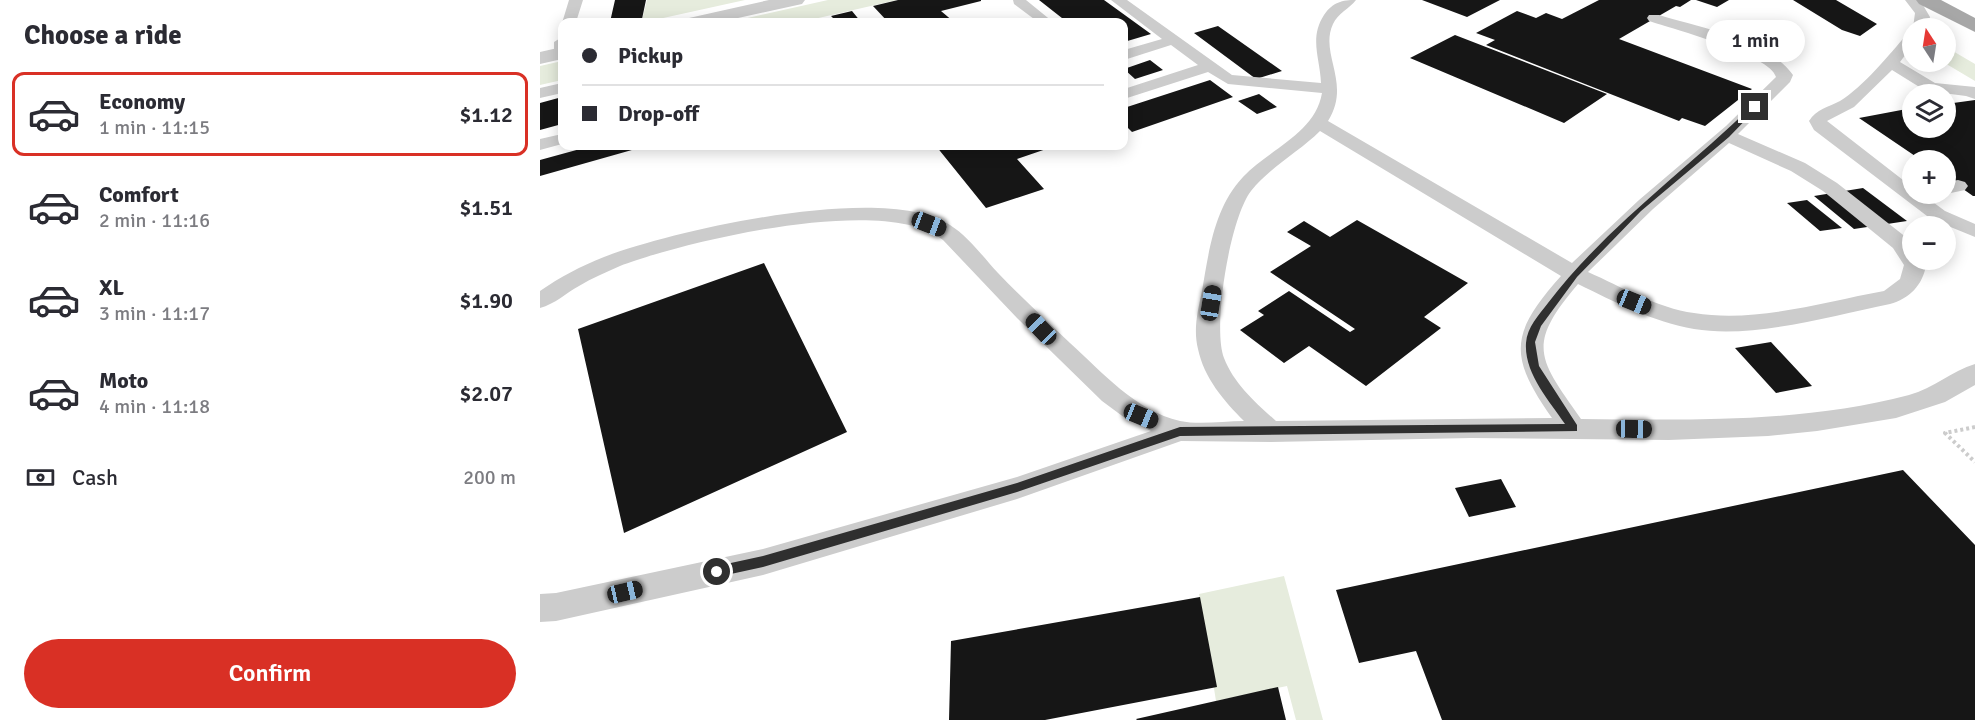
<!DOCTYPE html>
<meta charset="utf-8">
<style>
:root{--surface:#fff;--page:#f7f7f7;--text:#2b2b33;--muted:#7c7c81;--line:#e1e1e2;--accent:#d93025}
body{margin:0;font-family:Signika,sans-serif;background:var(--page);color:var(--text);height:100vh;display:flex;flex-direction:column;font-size:22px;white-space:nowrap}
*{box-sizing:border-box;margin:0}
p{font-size:20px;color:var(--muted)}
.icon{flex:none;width:33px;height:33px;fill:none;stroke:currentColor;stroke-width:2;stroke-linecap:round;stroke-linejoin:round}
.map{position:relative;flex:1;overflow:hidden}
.details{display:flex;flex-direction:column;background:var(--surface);width:540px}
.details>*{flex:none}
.guide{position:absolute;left:18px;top:18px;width:570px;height:132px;border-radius:12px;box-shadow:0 3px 15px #0003;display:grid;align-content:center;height:132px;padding:0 24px;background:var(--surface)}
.needle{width:39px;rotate:348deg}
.buttons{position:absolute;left:1362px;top:18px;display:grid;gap:12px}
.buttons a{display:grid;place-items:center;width:54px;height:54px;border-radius:50%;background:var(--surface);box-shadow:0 3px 15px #0003;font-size:30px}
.end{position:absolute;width:27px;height:27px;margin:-14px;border:8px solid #2f2f2f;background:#fff;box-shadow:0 0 0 3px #fff}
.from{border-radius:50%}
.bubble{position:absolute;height:42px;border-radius:21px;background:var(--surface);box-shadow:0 3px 15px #0003;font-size:20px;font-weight:600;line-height:42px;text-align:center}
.car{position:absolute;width:18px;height:36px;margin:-18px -9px;border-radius:8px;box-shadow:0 0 4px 2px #0007;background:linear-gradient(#222 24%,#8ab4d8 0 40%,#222 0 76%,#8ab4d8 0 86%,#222 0)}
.guide b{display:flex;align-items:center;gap:21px;height:57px;font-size:22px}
.guide b+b{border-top:2px solid var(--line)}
.guide i{width:15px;height:15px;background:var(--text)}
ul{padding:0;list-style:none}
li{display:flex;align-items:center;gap:18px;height:84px;margin:0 12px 9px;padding:0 12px;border:3px solid transparent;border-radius:12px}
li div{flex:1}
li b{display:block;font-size:22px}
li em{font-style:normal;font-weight:600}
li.active{border-color:var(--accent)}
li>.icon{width:54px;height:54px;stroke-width:1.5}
h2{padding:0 24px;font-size:27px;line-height:72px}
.pay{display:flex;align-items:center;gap:15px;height:66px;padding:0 24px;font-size:22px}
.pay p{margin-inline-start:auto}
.action{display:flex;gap:12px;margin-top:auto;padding:12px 24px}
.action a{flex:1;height:69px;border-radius:36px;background:var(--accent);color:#fff;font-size:24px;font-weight:600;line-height:69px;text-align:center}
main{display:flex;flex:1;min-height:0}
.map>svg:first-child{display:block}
.green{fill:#e6ecdd}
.building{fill:#161616}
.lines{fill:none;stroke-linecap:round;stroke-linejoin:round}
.path{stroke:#ccc;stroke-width:4;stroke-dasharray:3 3;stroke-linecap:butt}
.lane{fill:#ccc;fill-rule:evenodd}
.street{fill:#ccc;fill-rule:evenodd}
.primary{fill:#a7a7a7;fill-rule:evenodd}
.route{fill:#2f2f2f}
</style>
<main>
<section class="details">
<h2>Choose a ride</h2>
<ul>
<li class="active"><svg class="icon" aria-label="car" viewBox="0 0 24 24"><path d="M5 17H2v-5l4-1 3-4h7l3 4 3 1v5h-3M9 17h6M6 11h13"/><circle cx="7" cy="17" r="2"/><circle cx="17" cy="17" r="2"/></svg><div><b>Economy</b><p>1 min · 11:15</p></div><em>$1.12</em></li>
<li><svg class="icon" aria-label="car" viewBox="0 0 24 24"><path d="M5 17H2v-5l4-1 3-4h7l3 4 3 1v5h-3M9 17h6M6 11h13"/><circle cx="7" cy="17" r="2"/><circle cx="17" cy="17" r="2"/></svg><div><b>Comfort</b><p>2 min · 11:16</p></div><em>$1.51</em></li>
<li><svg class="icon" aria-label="car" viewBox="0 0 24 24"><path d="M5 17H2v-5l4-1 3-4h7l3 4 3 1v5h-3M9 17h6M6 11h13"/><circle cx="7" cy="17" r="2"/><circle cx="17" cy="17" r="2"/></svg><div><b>XL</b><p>3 min · 11:17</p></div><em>$1.90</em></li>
<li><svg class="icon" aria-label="car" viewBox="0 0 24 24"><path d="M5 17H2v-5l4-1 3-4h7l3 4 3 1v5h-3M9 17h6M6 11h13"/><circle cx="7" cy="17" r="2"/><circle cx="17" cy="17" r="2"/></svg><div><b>Moto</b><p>4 min · 11:18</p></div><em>$2.07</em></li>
</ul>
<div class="pay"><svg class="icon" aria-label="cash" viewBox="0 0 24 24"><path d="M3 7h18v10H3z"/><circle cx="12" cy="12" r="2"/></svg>Cash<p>200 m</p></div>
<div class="action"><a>Confirm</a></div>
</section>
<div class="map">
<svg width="1435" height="720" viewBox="0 0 1435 720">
<rect width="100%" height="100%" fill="#fff"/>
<path class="green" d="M107,0h98l-100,22h-28l25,-2z
M288,0h69l-96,22h-71z
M1406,47l29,17v17l-32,-19h3z
M22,61v19l-22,5v-19z
M744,576l39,144h-27l-9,-34 -71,15 -17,-107z"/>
<path class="building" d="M75,0h31l-4,19 -32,3z
M358,0h83v1l-40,10 13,11h-66l-15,-16z
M499,0h65l47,34 -27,8v-20h-57z
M882,0h78l-33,17z
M1059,0h92l-11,7 -4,-1 -57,33 133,50 -47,37 -23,-8 -3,3 -193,-76 9,-5 -19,-7 41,-22 19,7 10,-5 16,6z
M1156,0h33l-12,7z
M1253,0h43l41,24 -17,12 -18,-6z
M312,11l9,11h-24l-6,-6z
M678,26l64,45 -26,8 -62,-46z
M915,35l152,59 -43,29 -154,-65z
M610,60l13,10 -28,9 -11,-10z
M670,80l23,17 -101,35 -8,-8v-16z
M719,94l18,13 -20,7 -19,-13z
M22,97v27l-22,6v-27z
M1435,100v96h-2l-27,-19v-17h-25l-62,-42 53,-10v20h34v-24z
M51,146h55l-106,30v-16z
M396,146l45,1 74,-1 -38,13 27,30 -58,19z
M1323,188l44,33 -53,8 -40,-33z
M1267,200l35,28 -22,3 -33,-28z
M817,220l111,63 -44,34 17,11 -75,58 -57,-40 -25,17 -44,-33 24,-15 -6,-4 31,-20 61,41 5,-3 -85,-57 41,-26 -24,-14 17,-11 26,16z
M224,263l83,169 -223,101 -46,-204z
M1231,342l41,44 -36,7 -41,-45z
M1363,470l72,75v175h-533l-26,-69 -57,12 -23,-73z
M961,479l15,28 -47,10 -14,-29z
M660,597l17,90 -172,33h-96l2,-79z
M738,687l8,33h-149l-1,-1z"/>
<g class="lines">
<path class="path" d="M1435,427l-30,6 30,29"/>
<path class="lane" d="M29,0h14l-7,22 -14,1z
M473,0h13l27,22h-15l-24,-18z
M571,0h16l105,75 89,8c-1,-25 -12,-45 3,-68 9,-13 18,-15 32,-15 -7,9 -18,13 -23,24 -14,30 19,59 -5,97l244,142 67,-63 87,-74 50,-49c-5,-22 -103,-48 -127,-56l-2,-3 2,-3h10c39,12 110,25 134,60l-3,7 -52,52 67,29 32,20 70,55 5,8v14h10l4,5c-3,20 -17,34 -36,39 -60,12 -136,35 -196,25 -41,-7 -79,-27 -116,-45 -53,62 -39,75 3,135 108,1 222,4 328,-24 25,-7 43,-24 66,-31v21l-30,17 -49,16 -79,13 -49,5 -99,4 -198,-2 -200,4 -90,-1 -164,58 -254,76 -207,46 -16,1v-28l16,-1 207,-44 254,-72 134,-46 -26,-13 -23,-17 -85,-83 -74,-78c-56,-47 -258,1 -323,26 -13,6 -28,12 -41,20 -13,7 -24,18 -39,22v-17c20,-14 41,-25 64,-34 71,-27 281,-75 346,-32 19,12 33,32 48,48 23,24 48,47 72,70 32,29 66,68 110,78 19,4 44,0 64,0 -20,-20 -40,-43 -46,-72 -5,-20 0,-39 4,-58 7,-40 12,-83 41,-114 26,-28 72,-43 79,-84l-94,-9 -20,-12 -84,27v-10l74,-24 -27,-20 -47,15v-10l38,-11zM780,131l241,145c-51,57 -53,80 -9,142l-276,3c-20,-18 -42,-37 -52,-63 -12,-31 6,-140 27,-167 19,-24 48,-39 69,-60zM1189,143l62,28 32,20 70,57 11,17 -4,14 -16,12c-61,11 -127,32 -190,22 -37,-5 -72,-26 -106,-41l65,-63z
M1365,0h15l10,17 -3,11h-14l2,-15z
M1372,33v13l-12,16 35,21 40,4v12l-9,-3 -31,-4 -2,2h-17l5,-6 -29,-18 -38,37 -27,14 85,66v7h10l23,17 30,13v13l-44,-18 -117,-89 -5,-9c7,-12 20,-14 31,-20 23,-14 50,-47 67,-67z
M22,37v17l-8,-5v-7z
M22,83v10l-22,5v-10z
M22,134v10l-22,6v-11z
M1418,180l7,2 3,4 -3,4 -19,4h-1l1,-12z"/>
<path class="street" d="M229,0h36l-3,4 -82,18h-34l3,-4z
M22,47v12l-22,5v-12z"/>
<path class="primary" d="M1376,0h25l34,18v14l-56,-28z"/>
</g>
<path class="route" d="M1212,106l6,1 -29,30 -88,74 -64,66 -36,49 -6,16 4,24 38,59v6l-397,5 -163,56 -254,75 -46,10 -6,-5 6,-6 46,-10 254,-73 163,-56 385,-3c-16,-24 -41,-51 -39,-81 1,-16 13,-28 22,-40 58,-76 136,-131 204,-197z"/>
</svg>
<div class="buttons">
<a><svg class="needle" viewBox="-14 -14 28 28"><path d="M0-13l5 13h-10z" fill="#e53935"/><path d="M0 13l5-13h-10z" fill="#7c7c81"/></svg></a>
<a><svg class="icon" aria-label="layers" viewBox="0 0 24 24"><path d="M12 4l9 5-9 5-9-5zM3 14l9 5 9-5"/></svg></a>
<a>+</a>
<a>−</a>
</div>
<i class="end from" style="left:177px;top:572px"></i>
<i class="end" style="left:1215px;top:107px"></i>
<div class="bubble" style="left:1166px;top:20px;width:99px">1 min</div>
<i class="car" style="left:389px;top:224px;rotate:111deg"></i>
<i class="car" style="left:1094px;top:302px;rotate:112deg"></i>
<i class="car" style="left:671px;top:303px;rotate:9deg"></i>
<i class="car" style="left:501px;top:329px;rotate:316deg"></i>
<i class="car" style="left:601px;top:416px;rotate:112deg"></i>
<i class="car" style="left:1094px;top:429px;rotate:91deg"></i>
<i class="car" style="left:85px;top:592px;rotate:77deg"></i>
<div class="guide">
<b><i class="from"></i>Pickup</b>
<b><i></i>Drop-off</b>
</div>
</div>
</main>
